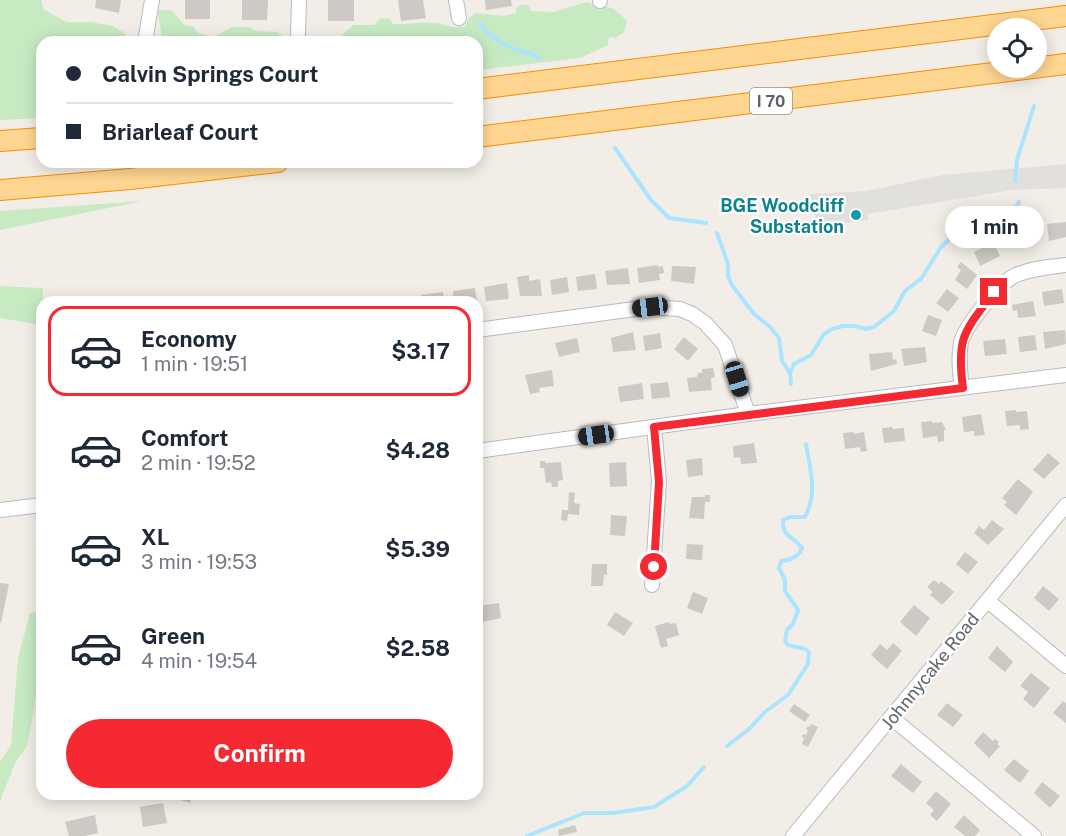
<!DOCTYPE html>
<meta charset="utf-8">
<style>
:root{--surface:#fff;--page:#f2f2f3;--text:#1f2937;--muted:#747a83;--line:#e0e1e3;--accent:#f52932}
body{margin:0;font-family:"Public Sans",sans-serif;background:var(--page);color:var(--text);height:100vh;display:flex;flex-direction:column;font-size:22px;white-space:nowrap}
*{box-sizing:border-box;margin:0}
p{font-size:20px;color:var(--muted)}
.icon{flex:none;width:33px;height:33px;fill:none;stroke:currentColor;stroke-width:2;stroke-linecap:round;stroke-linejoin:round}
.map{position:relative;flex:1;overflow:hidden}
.sheet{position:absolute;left:36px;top:296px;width:447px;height:504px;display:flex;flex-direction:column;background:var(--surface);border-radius:18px;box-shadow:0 3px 15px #0003}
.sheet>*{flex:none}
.guide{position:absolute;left:36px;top:36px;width:447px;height:132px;border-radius:18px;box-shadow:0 3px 15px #0003;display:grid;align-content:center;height:132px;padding:0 30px;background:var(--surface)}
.tools{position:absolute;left:987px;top:18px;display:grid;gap:12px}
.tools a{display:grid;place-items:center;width:60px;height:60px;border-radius:50%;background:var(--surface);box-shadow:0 3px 15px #0003;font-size:30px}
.end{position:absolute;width:27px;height:27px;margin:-14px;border:8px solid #f52932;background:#fff;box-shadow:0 0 0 3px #fff}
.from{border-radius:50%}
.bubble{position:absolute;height:42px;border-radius:21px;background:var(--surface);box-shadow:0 3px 15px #0003;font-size:20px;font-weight:700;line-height:42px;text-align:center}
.car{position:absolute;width:18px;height:36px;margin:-18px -9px;border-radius:8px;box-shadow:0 0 4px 2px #0007;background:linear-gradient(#222 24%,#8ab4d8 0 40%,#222 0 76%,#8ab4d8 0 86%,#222 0)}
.guide b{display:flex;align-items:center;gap:21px;height:57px;font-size:22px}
.guide b+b{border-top:2px solid var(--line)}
.guide i{width:15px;height:15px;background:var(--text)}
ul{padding:10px 0 0;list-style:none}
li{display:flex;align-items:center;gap:18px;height:90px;margin:0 12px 9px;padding:0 18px;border:3px solid transparent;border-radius:18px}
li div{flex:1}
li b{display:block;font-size:22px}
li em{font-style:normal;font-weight:700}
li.on{border-color:var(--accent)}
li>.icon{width:54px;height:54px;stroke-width:1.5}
.action{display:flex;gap:12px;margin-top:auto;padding:12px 30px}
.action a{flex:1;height:69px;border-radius:36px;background:var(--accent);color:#fff;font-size:24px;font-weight:700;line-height:69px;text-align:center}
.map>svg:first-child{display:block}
.industrial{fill:#e2e0dc}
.green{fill:#c7eac3}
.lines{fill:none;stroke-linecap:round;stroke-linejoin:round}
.stream{stroke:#aae4ff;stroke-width:4}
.building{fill:#cdc9c4}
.minor-casing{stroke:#b7bbbf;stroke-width:16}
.highway-casing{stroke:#f98d00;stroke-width:22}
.minor{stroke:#fff;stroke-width:14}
.highway{stroke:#ffd691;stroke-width:20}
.route{stroke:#f52932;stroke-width:8}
.culture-dot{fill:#0f9aa8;stroke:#fff;stroke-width:2}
.labels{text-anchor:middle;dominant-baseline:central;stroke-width:4.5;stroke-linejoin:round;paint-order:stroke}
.shield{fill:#fff;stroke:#8e9296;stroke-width:1.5}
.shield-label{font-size:16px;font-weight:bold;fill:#5e6469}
.culture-label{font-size:18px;font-weight:bold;fill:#0d838f;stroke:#fff;text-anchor:end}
.street-label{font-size:18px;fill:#5e6469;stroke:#fff}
</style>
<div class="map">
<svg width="1066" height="836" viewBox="0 0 1066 836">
<rect width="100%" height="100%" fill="#f2eee7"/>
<path class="industrial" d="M1066,164v24l-54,2 -144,24v6l-23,3 -1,-3 -27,3 -7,-29 56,-3 76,-16z"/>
<path class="green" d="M0,0h41l3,10 23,12h24l22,4 11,7 5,7 -4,2h-83v76l-42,2z
M587,2c22,9 21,-2 40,19l-3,11 -8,6 -7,-1 -1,8 -28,13 -103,12v-28h-315c0,-11 -4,-21 -4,-32h13l14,15 9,2 4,6 16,4 18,-10h17l7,4 21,1 12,8 15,-4 9,5 7,-5 18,3 15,-14h21l7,-7 9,1 3,5c14,1 29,-3 44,-1 11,2 17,6 28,3l4,-8 7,-5 28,3 12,-3v-4l4,-4h9l2,6 22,1z
M143,201l-143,29v-19z
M0,286l43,2 -1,37 -42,-7z
M39,612l3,4v45l-13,76 -2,9 -11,15 -16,40v-39l11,-17 7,-87 12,-45z"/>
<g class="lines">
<path class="stream" d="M480,24c11,14 24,22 41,27 7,2 13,2 18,7
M615,148l36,52 18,18 37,5
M1015,181l2,-21 17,-54
M717,233l11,31v12l4,9 22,29 16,13 9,11 3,23 8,12
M791,384l-1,-11 4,-9 17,-9 13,-21 8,-5 11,-3h12l11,3 8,-2 20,-16 11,-20 16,-12 20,-32 15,-14 3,-7 6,-2 27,3c2,-3 2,-7 4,-10 5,-11 17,0 23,-15
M727,746l22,-17 16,-17 23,-17 20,-31 1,-12 -4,-3 -17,-4 -3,-4 2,-11 6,-6 5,-14 -13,-19v-11l-6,-12 2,-7c9,-1 18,-4 21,-13 -8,-12 -20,-10 -19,-28l7,-3h15c13,-24 5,-48 1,-73
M527,836l57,-23h29l41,-6 33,-21 17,-19"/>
</g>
<path class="building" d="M96,0h25l-2,13 -24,-5z
M185,0h25v19h-25z
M242,0h26l-1,20h-25z
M328,0h26v21h-26z
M398,0h25l3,18 -25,3z
M485,0h26l1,6 -26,4z
M1066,222v15l-17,4 -2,-17z
M1030,228l4,15 -18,4 -4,-15z
M991,237l9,19 -20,10 -6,-14 12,-6 -3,-5z
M961,262l16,13 -10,14 -12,-9 6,-10 -4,-3z
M658,265v2l5,-1 1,7 -5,1 1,6 -21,3 -2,-15z
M672,266l24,1 -2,17 -23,-3z
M628,268l2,16 -23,1 -2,-14z
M595,274l2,15 -19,2 -2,-14z
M529,275v6l11,-2 2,17h-22l-3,-19z
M567,277l2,15 -17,3 -2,-15z
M507,283l2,16 -23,2 -2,-14z
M475,288l2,14h-23l-1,-11z
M947,289l12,9 -11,14 -12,-9z
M1062,289l2,14 -20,3 -2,-14z
M443,292l1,10h-22l-1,-7z
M411,297v2l5,-1 1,4h-28v-3z
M1033,301l3,15 -18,2 -1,-8 -4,1 -1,-6z
M928,315l14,5 -6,16 -14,-5z
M1065,330l1,14 -21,5 -2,-17z
M633,332l3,18 -23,2 -2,-14z
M660,333l2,15 -17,3 -2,-15z
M1035,335l2,15 -17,2 -2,-15z
M684,337l14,12 -10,12 -14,-12z
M577,338l3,14 -21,5 -4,-14z
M1005,339l2,15 -22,2 -2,-15z
M925,347l2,15 -23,4 -3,-17z
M892,352l1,8 3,-1 1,5 -26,7 -2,-17z
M713,368l2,9 -4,1 1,12 -23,2 -2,-14 10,-1 1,-4h4v-4z
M552,370l2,16 -15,2 1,4 -10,2 -5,-19z
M668,382l2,15 -18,2 -2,-15z
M642,383l2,16 -24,3 -2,-15z
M1016,410v2l11,-1 2,18 -9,1v-5l-13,1 -2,-15z
M981,414l4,21 -11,1v-5l-10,1 -2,-15z
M932,421v2l10,-1 4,8h-2v11l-6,1 -1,-6 -14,2 -2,-16z
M892,427l1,2 11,-1 1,13 -21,2 -2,-15z
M854,432v2l10,-2 3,19 -6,1 -1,-5 -15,2 -2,-16z
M754,443l3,20 -16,1 -1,-7 -6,1 -1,-12z
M1048,453l12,10 -16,16 -11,-9z
M702,458l1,17 -15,2 -2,-17z
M540,461h5v2l16,-1 2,18 -5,1v6h-6l-1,-5 -5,1 -2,-15h-4z
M626,462l1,24 -17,1 -1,-24z
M1018,479l15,13 -17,23 -12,-10 3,-3 -5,-4z
M569,492l6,1 -1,10 6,1 -1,11 -11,-1 -1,7 -6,-1 1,-10h6z
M705,495h5v7h-5l-1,17 -15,-1 3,-21h13z
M611,515l16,1 -2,20 -15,-1z
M992,520l12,9 -16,16 -14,-12 5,-7 5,4z
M687,544l16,1 -1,15 -16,-1z
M965,552l13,10 -10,12 -12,-10z
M592,564h15v11h-3l-1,11h-12z
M934,580l5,4 2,-3 13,11 -12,13 -12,-10 3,-3 -6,-5z
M0,583l9,1 -8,39h-1z
M1043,586l16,13 -10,12 -15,-13z
M693,592l15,6 -6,16 -15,-6z
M499,603l2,15 -19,4 -3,-16z
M914,605l16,13 -14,18 -16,-14z
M615,612l18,11 -9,13 -17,-11z
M669,622v2l7,-1 3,12 -13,4 2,7 -7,2 -6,-22z
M893,643l9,8 -15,18 -16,-14 9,-11 7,6z
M997,646l16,16 -8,10 -17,-14z
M1031,673l19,15 -16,20 -11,-9 5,-7 -8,-6z
M1063,701l3,2v20l-13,-10z
M947,703l16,12 -10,12 -16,-12z
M794,704l16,11 -5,7 -16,-11z
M811,724l7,3 -10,20 -6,-3 2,-6 -2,-1 1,-3 3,1 2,-5 -2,-1 2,-3 2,1z
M983,732l10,9 2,-2 4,3 -2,2 3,2 -11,12 -15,-15z
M1014,759l15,12 -9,12 -16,-13z
M901,764l21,18 -9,11 -22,-17z
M1042,782l18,14 -10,12 -16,-15z
M936,791l15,13 -14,17 -7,-6 4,-5 -8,-7z
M174,794h19l-3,9 -17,-5z
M163,803l4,20 -24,4 -3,-20z
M95,815l3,18 -13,3h-16l-4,-14z
M964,815l16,15 -5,6h-10l-11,-9z
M575,825l2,7 -18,4 -1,-6z"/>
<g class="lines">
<g class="minor-casing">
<path id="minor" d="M456,0l3,18
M600,0v1
M298,33l1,-33
M145,42l7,-42
M477,330l173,-23 30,2 12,5 13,9 20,22 23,69
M962,388c-2,-15 -4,-31 -1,-46 5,-17 39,-60 55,-67 16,-7 34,-8 50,-10
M477,451l271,-37 318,-39
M0,510l42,-5
M652,585l7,-104 -5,-54
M988,601l78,65
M892,718l142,118
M793,836l273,-331"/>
</g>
<g class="highway-casing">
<path id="highway" d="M477,89l589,-73
M477,137l589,-73
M0,141l42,-3
M0,190l130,-11 148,-17"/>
</g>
<use href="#minor" class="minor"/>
<use href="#highway" class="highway"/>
</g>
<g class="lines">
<path class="route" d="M654,567l5,-85 -5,-55 309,-39c-7,-52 2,-57 31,-96"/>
</g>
<circle class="culture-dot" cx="856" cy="215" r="6"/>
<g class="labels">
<rect class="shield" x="750" y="88" width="42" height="26" rx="4.5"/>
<g class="shield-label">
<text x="771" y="101">I 70</text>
</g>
<g class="culture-label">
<text x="844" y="205">BGE Woodcliff<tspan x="844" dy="21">Substation</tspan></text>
</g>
<g class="street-label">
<text transform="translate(930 671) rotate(-51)">Johnnycake Road</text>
</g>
</g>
</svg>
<div class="tools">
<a><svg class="icon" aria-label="locate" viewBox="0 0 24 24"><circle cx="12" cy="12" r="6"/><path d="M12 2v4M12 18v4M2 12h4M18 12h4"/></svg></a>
</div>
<i class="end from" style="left:654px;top:567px"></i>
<i class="end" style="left:994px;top:292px"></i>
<div class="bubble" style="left:945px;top:206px;width:99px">1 min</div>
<i class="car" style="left:650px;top:307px;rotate:263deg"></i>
<i class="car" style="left:737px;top:379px;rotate:163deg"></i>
<i class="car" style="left:596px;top:435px;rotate:262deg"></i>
<div class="guide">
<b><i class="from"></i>Calvin Springs Court</b>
<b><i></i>Briarleaf Court</b>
</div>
<section class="sheet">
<ul>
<li class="on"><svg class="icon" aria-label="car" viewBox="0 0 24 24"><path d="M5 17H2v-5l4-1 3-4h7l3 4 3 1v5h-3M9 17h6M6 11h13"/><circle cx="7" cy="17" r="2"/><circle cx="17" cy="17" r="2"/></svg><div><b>Economy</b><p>1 min · 19:51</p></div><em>$3.17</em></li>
<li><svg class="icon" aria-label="car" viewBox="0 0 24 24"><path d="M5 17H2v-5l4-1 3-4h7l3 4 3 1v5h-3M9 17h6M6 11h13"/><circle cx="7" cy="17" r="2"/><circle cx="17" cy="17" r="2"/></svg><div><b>Comfort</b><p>2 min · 19:52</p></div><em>$4.28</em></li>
<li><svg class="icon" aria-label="car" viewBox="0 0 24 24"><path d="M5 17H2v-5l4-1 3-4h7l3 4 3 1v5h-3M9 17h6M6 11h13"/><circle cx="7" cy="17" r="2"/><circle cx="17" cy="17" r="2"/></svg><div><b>XL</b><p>3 min · 19:53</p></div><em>$5.39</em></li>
<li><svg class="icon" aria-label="car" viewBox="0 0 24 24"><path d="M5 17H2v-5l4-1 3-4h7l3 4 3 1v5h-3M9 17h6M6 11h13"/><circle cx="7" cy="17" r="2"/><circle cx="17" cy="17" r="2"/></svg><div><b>Green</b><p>4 min · 19:54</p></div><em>$2.58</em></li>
</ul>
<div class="action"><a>Confirm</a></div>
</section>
</div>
